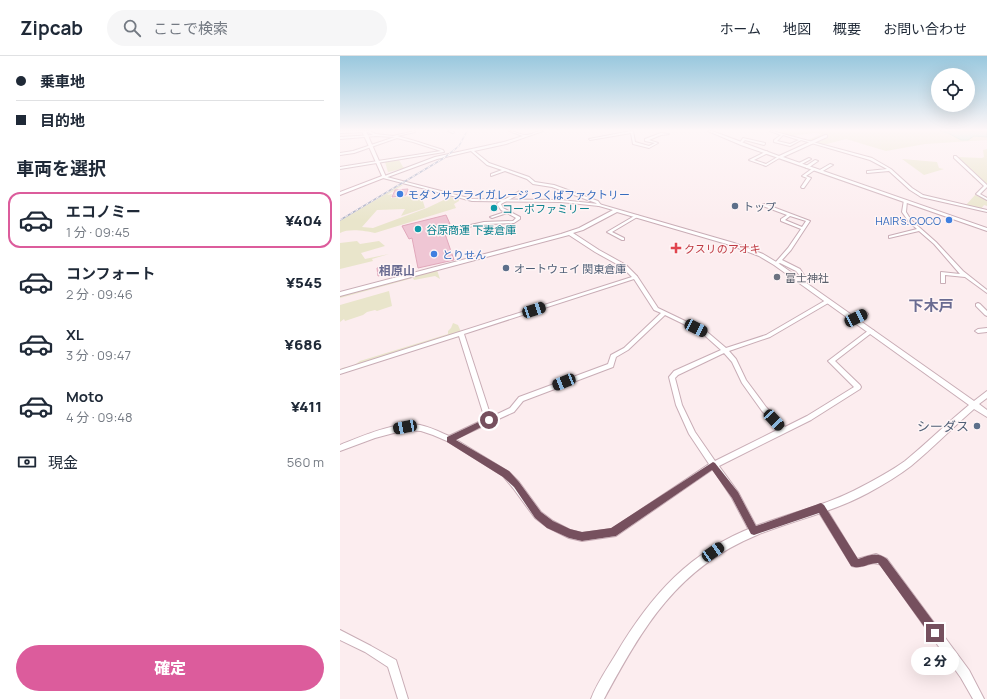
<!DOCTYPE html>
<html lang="ja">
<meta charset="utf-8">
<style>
:root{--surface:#fff;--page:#f6f6f7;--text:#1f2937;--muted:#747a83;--line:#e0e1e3;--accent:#dc5c9c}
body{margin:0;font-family:Manrope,"Noto Sans JP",sans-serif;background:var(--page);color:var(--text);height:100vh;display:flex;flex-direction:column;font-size:15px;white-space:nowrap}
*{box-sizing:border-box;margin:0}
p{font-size:13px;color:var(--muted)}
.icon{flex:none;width:22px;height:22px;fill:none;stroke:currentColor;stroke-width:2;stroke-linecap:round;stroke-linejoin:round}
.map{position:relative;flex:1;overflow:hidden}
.details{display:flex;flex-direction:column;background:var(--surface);width:340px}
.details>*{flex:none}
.hud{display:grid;align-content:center;height:88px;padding:0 16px;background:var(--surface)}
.fabs{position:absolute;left:591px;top:12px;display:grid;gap:8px}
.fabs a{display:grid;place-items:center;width:44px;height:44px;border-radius:50%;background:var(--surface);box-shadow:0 4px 16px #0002;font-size:20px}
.end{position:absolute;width:18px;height:18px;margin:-9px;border:5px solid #76505e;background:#fff;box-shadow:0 0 0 2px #fff}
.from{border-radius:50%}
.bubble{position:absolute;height:28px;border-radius:14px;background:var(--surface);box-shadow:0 4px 16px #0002;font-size:13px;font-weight:800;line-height:28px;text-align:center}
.car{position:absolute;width:12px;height:24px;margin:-12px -6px;border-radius:5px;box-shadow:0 0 3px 1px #0007;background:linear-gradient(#222 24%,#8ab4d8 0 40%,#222 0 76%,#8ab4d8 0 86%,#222 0)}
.hud b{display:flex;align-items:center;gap:14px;height:38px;font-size:15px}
.hud b+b{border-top:1px solid var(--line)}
.hud i{width:10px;height:10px;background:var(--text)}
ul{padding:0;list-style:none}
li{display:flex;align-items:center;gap:12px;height:56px;margin:0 8px 6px;padding:0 8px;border:2px solid transparent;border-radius:12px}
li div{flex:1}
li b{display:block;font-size:15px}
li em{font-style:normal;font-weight:800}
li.selected{border-color:var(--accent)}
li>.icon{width:36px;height:36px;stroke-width:1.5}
h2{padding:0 16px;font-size:18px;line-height:48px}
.pay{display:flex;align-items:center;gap:10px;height:44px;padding:0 16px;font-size:15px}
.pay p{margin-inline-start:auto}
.cta{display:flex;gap:8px;margin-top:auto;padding:8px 16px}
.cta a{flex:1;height:46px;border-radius:24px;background:var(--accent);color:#fff;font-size:16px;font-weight:800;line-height:46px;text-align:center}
header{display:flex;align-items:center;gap:24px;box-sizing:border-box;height:56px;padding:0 20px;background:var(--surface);border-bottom:1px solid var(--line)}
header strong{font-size:19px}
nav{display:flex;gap:22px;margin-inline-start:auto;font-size:14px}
.search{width:280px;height:36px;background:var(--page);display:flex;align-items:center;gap:10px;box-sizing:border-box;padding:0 14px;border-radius:22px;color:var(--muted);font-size:15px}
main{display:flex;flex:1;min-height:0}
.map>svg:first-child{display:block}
.green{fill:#e9e5cb}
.water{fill:#c2e5d0;stroke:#a9d6bc}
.building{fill:#efc6d4;stroke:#e1a8bb}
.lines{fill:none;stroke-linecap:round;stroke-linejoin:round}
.minor-casing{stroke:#c9adb6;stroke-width:2}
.tertiary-casing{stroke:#c9adb6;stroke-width:2}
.secondary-casing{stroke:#ccabb5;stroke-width:2}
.minor{fill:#fff;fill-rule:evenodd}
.tertiary{fill:#fff;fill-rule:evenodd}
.secondary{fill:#fff;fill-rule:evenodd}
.rail-casing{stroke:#aab0c6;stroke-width:1.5}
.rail{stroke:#fef4f5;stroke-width:1;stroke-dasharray:3;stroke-linecap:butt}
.route{fill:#76505e}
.shop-dot{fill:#3f7fe0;stroke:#fef4f5;stroke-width:1.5}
.service-dot{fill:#5c6f8a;stroke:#fef4f5;stroke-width:1.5}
.culture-dot{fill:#0f9aa8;stroke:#fef4f5;stroke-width:1.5}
.health-dot{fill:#e0444e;stroke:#fef4f5;stroke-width:1.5}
.worship-dot{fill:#6b7280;stroke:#fef4f5;stroke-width:1.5}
.labels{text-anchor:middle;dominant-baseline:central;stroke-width:3;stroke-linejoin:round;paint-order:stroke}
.far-shop-label{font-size:11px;fill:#366cbe;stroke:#fef4f5;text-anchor:start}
.far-service-label{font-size:11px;fill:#4e5e75;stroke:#fef4f5;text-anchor:start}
.far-culture-label{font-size:11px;fill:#0d838f;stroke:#fef4f5;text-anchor:start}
.far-health-label{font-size:11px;fill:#be3a42;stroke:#fef4f5;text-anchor:start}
.far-worship-label{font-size:11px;fill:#5b616d;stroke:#fef4f5;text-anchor:start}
.far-neighbourhood-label{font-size:12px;font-weight:bold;fill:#696b91;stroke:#fef4f5}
.service-label{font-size:13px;fill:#4e5e75;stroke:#fef4f5;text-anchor:end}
.quarter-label{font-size:15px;font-weight:bold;fill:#696b91;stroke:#fef4f5}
</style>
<header>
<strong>Zipcab</strong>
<div class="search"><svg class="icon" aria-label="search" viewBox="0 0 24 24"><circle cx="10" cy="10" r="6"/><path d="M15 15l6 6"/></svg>ここで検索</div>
<nav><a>ホーム</a><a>地図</a><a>概要</a><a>お問い合わせ</a></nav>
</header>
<main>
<section class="details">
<div class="hud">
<b><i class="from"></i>乗車地</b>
<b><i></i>目的地</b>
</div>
<h2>車両を選択</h2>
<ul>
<li class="selected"><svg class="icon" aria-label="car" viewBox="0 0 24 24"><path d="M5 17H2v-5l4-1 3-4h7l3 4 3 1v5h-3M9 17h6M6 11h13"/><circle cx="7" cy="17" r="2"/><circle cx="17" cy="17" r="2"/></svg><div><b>エコノミー</b><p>1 分 · 09:45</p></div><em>¥404</em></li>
<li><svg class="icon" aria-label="car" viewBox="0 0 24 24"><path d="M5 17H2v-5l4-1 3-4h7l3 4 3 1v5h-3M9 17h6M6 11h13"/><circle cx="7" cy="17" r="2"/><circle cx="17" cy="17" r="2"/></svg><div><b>コンフォート</b><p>2 分 · 09:46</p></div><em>¥545</em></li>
<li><svg class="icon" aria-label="car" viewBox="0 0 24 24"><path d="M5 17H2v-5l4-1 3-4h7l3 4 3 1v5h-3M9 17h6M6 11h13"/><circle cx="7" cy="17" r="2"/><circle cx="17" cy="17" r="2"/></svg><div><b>XL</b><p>3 分 · 09:47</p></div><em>¥686</em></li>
<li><svg class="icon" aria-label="car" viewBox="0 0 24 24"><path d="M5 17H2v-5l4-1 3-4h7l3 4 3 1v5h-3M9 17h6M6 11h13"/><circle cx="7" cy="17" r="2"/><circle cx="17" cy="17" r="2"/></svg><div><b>Moto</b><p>4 分 · 09:48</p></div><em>¥411</em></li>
</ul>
<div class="pay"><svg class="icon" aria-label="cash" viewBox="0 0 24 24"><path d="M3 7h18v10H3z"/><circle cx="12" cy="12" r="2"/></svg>現金<p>560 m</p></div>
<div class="cta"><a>確定</a></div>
</section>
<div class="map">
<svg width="647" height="643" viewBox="0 0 647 643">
<rect width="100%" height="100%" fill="#fcedef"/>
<path class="green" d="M442,75h205v9l-62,4 -39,7 -40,-12 -23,6 -17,-4 15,-7 -6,-1 -24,3 -12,-4z
M647,93v35l-15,-7 1,-3 -16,-17 25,1 2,-1 -1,-7z
M562,103l35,3 2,6 5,1 -20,6z
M59,104l4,7 3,1 -18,4 -3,-10z
M61,129h2l-16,10 5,-1 -1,4 30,-3 4,13 -24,8 4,-7 -28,1 -15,17 11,1 54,-20 23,-11 9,2v2l-5,3 2,4 -81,25c-9,-2 -26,-5 -35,0v-12z
M635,139l12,5v6l-3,-1 -3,4 -15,-4z
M17,185l3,3 19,-3 6,5 -24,7 4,6 24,-5 -17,5 1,2 -33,8v-26z
M97,214l3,9 -5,-3 -21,4 -1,-2 -73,20v-3z
M49,235l3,15 -15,5 -2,-1 -8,2 -4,3 -18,6 -1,-2 -4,3v-17z
M113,267l5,2 3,7 -121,39 2,-3 11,-2 7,-5 88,-27v-3l3,-3z"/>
<path class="water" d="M600,75h47v6l-13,-1 -6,4h-7l-13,-7z"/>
<path class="building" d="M68,133l-2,6 -14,2 3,-7z
M106,159l4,9 -8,1 12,35 -36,8 -6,-30 -3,1 -7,-13z
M48,209l2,8 -12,3 -1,-8z"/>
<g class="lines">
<g class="minor-casing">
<path id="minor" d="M0,75h29l7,3 17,2 22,-5v1l-18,4 18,5 28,9 1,2 -104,17v-2l101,-16 -28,-9 -16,-4 -43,15 -14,2v-2l13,-2 42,-14 -19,-1 -36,3v-2l33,-2 -5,-3 -28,1z
M108,75h2l4,1 -1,1z
M169,75c5,0 10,3 15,4 7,1 13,-5 19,-4l-37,13 -32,7 15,12 40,14 6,5 19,3 44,16 3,4 -1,1h-2l-2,-3 -44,-16 -19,-3 -6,-5 -22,-8 -14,5v-2l11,-4 -15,-5 -16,-14 -34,8 -52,19 -3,-1 53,-20 69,-15 19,-6z
M291,75h2l2,11 14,4 6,-3 -10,-2v-2l16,-6 8,1 -8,1 -12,5 9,3 -9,5 -16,-4 -2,-11 -41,7 -1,-1z
M430,75h2l100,27 19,11 21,19 11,7 64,15v2l-66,-15 -11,-7 -21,-19 -22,2v-2h1l19,-2 -17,-9 -69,-20 -11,6 -16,-4v-2l7,-5zM443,79l16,5 -9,4 -13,-3z
M403,82l22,5v1l-1,1 -19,-5 -4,4h-2z
M427,95l1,2 -14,7 12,4 13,-8 2,1 -15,9 -17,-6z
M614,100h2l31,29v2l-7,7 7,4v2l-11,-6 8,-8 -30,-28z
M469,102l2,1 -11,6 -3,-1z
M475,104l3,1 -10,7h-2v-2z
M490,108l3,1 -12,7 -3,-1z
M473,112l3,1 -10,7 5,2 -7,10h-2l-1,-1 6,-9 -5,-2z
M180,135l3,1 -22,12 2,4 17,9v2l-6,4 -30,1 -16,3 -2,-1 18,-4 29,-1 3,-3 -9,-5 -15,5 -2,-1 15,-5 -4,-2 -4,-6 1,-1z
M564,144l3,1 -1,11 5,8 25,22 27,29 24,19v3l-22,-16 -20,-2v8h-4v-11l19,2 -26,-30 -15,-13 -30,7v-2l28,-7 -8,-7 -7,-10z
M423,148h2l45,17 -19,29 -9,10 18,9 6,9v6h-4v-6l-6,-7 -16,-8 -4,2 -2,-1 14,-16 13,-19 -20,-8v-2l6,-4 -24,-9zM450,160l16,5 -4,6 -17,-7z
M296,159l3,1 -27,16 12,6v2h-2l-15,-8z
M295,220h2l21,32 48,23 20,17 40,-13 60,-35h4v2l-60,35 -41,14 7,8 10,21 20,27 19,20 22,-11 47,-29 -26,-26 41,-31h4l1,1 -39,30 25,24 1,2 -1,2 -49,31 -92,46 19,26 19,36 1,3 -1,3 -3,1 -3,-1 -19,-36 -19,-29 -97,67 -34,5 -13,-3 -22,-11 -12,-9 -22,-30 -10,-12 -56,-35 -14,-6 -12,-4 -16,-1 -30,8 -35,13v-6c23,-9 56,-24 80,-20 10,2 20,7 29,11l36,-17 -26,-83 -119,38v-4zM294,223l20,31 7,3 -37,35 -13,7 -3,9 -89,33 -9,11 -19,9 -27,-83zM325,259l37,18 19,17 -47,21 -5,6 7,28 13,29 20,30 -97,65 -30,4 -12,-3 -17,-9 -12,-9 -22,-30 -10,-10 -54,-33 59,-27 9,-11 90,-34 3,-10 12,-7zM384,297l8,9 10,21 20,28 17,18 -64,32 -20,-29 -13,-27 -7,-27 3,-3z
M638,247l2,1 7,7v5l-2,-1 -9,-9v-2z
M525,256l2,1 1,1 -1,1 -13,6 -3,-2 1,-1z
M647,272v4l-9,1 -3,-2 3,-2z
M481,448l3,1 33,54 19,-5 11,5 82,111 15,29h-11l-12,-21 -80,-113c-10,-6 -19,5 -29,1l-34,-55 -1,-3 1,-3z
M0,574l31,16 25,14 12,39h-10l-10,-32 -23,-15 -25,-12z"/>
</g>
<g class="tertiary-casing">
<path id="tertiary" d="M368,75h4l67,25 46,-21h2v2l-44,20 204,71v3l-246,-86z
M43,120l89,23 89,1 38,4 135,39 29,11 15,9 196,138 13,-10v7l-8,6 8,6v7l-13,-8c-21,18 -41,39 -63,57 -13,10 -28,19 -43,27 -35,19 -74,27 -111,42 -80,33 -114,92 -153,164h-13c6,-16 16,-30 25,-45 35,-59 74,-103 140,-128 34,-13 72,-21 105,-39 15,-8 30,-16 44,-26 22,-18 42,-38 64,-56l-195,-140 -15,-9 -29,-11 -113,-33 -34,18 -10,3 26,17 27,15 11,11v2h-4l-11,-11 -27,-15 -26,-17 -229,61v-4l221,-58 18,-6 34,-18 -14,-4 -38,-4 -89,-1 -89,-23z"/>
</g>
<g class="secondary-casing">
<path id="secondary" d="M22,75h4l20,46 -46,18v-3l42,-16z"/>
</g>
<use href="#minor" class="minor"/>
<use href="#tertiary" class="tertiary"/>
<use href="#secondary" class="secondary"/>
<g class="rail-casing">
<path id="rail" d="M0,164l104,-62 15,-12 8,-15"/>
</g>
<use href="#rail" class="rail"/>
</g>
<linearGradient id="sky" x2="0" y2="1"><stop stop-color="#99c8de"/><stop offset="0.45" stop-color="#fef7f8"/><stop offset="1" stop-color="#fef7f8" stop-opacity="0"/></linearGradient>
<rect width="647" height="165" fill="url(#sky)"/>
<path class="route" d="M149,361l2,1v4l-35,18 53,31 10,11 22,30 12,9 17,8 12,3 29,-4 102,-66 2,1 23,29 18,34 65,-23 3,2 34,54c11,-4 19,-8 29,0l52,70 1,4 -1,3 -4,2 -4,-2 -53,-73c-10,0 -17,7 -27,3l-32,-53 -65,22 -3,-1 -19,-36 -20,-28 -96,66 -34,5 -13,-3 -22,-10 -12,-10 -21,-31 -11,-10 -56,-35v-5z"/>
<g class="shop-dot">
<circle cx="60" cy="138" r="4"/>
<circle cx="609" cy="164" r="4"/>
<circle cx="94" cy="198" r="4"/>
</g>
<g class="service-dot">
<circle cx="395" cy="150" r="4"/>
<circle cx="166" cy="212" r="4"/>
<circle cx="637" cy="370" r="4"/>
</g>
<g class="culture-dot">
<circle cx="154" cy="152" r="4"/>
<circle cx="78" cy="173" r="4"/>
</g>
<path class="health-dot" d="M334 186h4v4h4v4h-4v4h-4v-4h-4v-4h4z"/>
<circle class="worship-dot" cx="437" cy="221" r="4"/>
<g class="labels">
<g class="far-shop-label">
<text x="68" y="138">モダンサプライガレージ つくばファクトリー</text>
<text x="601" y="164" text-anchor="end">HAIR’s.COCO</text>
<text x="102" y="198">とりせん</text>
</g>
<g class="far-service-label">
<text x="403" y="150">トップ</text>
<text x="174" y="212">オートウェイ 関東倉庫</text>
</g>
<g class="far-culture-label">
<text x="162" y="152">コーポファミリー</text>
<text x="86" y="173">谷原商運 下妻倉庫</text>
</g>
<g class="far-health-label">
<text x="344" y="192">クスリのアオキ</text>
</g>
<g class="far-worship-label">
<text x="445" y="221">富士神社</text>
</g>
<g class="far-neighbourhood-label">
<text x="57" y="214">相原山</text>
</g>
<g class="service-label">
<text x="629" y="370">シーダス</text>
</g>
<g class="quarter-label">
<text x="591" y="249">下木戸</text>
</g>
</g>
</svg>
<div class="fabs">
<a><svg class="icon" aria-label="locate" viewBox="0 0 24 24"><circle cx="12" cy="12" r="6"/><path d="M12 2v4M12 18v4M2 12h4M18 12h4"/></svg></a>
</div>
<i class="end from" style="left:149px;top:364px"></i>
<i class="end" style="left:595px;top:577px"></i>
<div class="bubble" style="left:571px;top:591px;width:48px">2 分</div>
<i class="car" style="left:194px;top:254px;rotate:72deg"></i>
<i class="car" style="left:516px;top:262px;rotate:64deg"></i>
<i class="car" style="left:356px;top:272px;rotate:116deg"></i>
<i class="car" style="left:224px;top:326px;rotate:248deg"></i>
<i class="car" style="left:434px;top:364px;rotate:137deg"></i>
<i class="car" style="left:65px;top:371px;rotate:259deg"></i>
<i class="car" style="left:373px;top:496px;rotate:56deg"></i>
</div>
</main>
